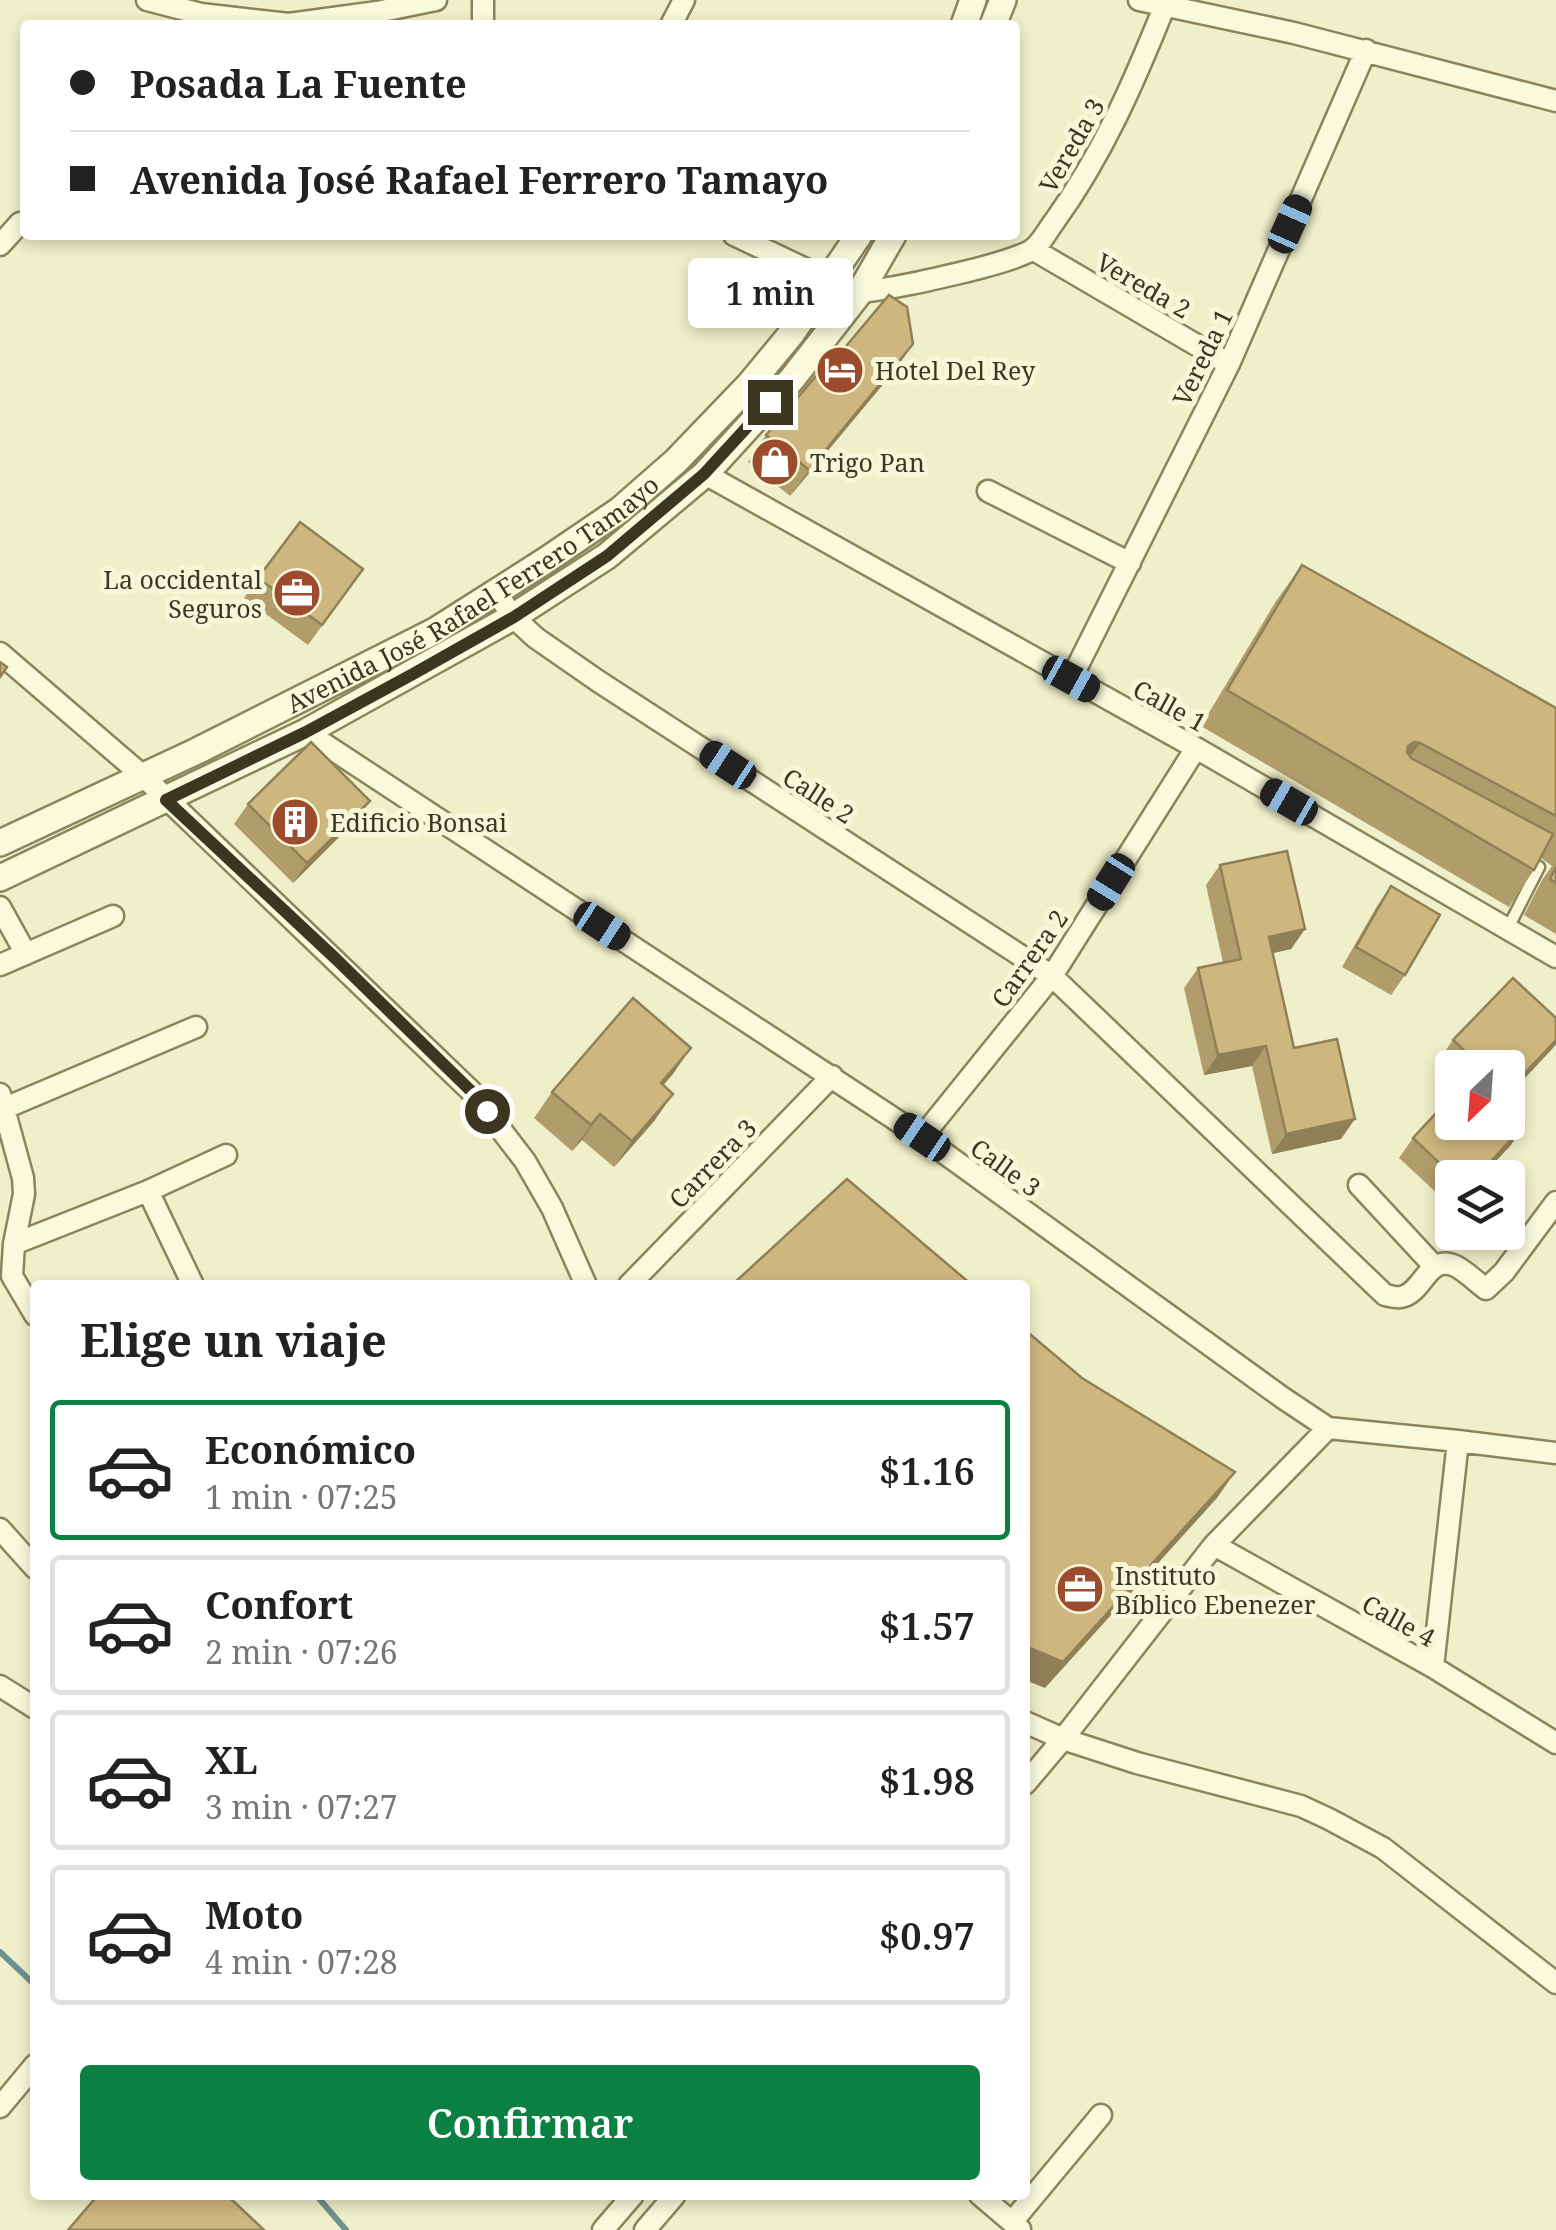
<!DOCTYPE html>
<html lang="es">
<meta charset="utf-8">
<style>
:root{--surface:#fff;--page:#f6f6f6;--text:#222;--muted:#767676;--line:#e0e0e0;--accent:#0b8043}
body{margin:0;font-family:"Noto Serif",serif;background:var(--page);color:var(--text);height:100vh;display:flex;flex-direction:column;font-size:38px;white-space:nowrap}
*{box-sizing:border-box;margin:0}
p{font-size:32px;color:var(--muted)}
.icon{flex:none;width:55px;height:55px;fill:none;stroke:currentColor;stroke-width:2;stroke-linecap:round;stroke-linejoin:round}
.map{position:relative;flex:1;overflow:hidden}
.drawer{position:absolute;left:30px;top:1280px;width:1000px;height:920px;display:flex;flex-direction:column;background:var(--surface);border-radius:10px;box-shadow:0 5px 15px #0003}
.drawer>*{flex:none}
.hud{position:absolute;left:20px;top:20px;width:1000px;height:220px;border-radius:10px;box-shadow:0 5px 15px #0003;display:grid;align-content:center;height:220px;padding:0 50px;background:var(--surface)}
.needle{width:65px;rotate:205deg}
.buttons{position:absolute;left:1435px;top:1050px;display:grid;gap:20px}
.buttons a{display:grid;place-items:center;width:90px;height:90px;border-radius:10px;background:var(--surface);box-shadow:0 5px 15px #0003;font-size:50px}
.end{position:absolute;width:45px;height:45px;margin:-22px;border:12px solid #3c3620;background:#fff;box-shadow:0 0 0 5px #fff}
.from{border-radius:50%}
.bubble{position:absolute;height:70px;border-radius:10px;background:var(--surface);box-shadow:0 5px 15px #0003;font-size:32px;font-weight:600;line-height:70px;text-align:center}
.car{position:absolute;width:30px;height:60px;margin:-30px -15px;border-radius:12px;box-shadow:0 0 8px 2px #0007;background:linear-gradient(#222 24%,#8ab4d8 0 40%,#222 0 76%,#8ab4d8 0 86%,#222 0)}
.hud b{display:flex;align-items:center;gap:35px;height:95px;font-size:38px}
.hud b+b{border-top:2px solid var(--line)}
.hud i{width:25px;height:25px;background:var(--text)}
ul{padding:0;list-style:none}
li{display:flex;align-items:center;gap:30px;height:140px;margin:0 20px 15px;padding:0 30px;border:5px solid var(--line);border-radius:10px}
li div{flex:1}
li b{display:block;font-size:38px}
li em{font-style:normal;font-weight:600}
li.selected{border-color:var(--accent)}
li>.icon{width:90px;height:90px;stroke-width:1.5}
h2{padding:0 50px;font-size:45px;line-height:120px}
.primary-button{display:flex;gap:20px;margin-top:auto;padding:20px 50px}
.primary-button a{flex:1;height:115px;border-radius:10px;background:var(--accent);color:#fff;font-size:40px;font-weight:600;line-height:115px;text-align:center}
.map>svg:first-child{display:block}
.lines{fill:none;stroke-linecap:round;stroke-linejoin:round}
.stream{stroke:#709192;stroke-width:6}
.service-casing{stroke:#8c845d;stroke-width:15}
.minor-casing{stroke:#8c845d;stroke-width:25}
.tertiary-casing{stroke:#8c845d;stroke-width:30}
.service{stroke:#f9f9dc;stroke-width:10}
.minor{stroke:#f9f9dc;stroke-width:20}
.tertiary{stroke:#f9f9dc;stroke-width:25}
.wall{fill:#b19d6c}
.shaded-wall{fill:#908058}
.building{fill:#ceb77e;stroke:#908058;stroke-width:2.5}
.route{stroke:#3c3620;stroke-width:12}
.labels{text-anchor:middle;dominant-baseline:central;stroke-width:10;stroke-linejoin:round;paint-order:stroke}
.street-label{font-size:25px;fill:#3c3620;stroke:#f6f6d8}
.poi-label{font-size:25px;fill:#3c3620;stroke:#f6f6d8;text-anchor:start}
</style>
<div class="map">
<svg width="1556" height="2230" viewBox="0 0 1556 2230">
<rect width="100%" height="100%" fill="#efefc9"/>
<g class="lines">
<path class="stream" d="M0,1952l35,33
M316,2195l30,35"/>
<g class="service-casing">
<path id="service" d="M1508,928l31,-61 -12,-6"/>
</g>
<g class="minor-casing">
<path id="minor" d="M147,0l54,14 88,10 88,-12 59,-12
M1139,0l155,33 262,68
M483,25v-25
M671,25l13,-25
M734,235l95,45
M0,245l20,-22
M1034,250l195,114
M860,292c38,-4 74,-13 112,-22 19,-5 41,-10 58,-19 10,-5 17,-20 24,-29 49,-68 80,-140 111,-217
M705,474l491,274 360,209
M988,491l142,72
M496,592l17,25 23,21 62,43 454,295 333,319c5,1 11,3 16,2 22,-4 26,-41 52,-32 11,4 23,17 33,24l18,-17 52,-70
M0,653l143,123 329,316 53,69 27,47 34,77
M1071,679l158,-315 137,-314
M306,732l616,405 361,261 45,30 130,13 98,12
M0,907l26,47
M0,965l113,-49
M0,1094l23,84 1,16 -10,50 -2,32 23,39
M5,1108l191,-81
M922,1137l130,-161 144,-228
M1359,1185l75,81
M148,1191l45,94
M14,1244l134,-53 78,-36
M629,1285l203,-209
M0,1529l35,39
M1214,1545l219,122 123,76
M1433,1667l25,-226
M0,1686l35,22
M1025,1722l38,17 74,24 164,43 28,13 54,29 173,135
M1025,1784l38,-45 151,-194 114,-117
M0,2107l35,-42
M980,2195l40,34
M1012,2222l89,-107
M603,2230l30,-35
M645,2230l30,-35"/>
</g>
<g class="tertiary-casing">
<g id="tertiary">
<path d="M964,25l9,-25"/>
<path d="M993,25l10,-25"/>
<path id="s1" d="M0,843l197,-92 238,-120 113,-72 72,-49 56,-49 73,-76 43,-52 67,-98"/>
<path d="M0,878l306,-146 207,-115 94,-61 98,-82 87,-95 68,-87 33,-57"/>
</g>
</g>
<use href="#service" class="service"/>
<use href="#minor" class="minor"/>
<use href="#tertiary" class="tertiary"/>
</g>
<path class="wall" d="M913,344l-18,26 -105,126 -42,-34 18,-27 34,-41 19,-26 18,-11z
M1302,565l254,143v226l-32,-19 18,-35 10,-14 -11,-8 -7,12 -25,37 -308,-181 75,-125z
M258,578l91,11 -41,56 -64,-47z
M370,801l-14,19 -63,63 -59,-59 14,-20z
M1220,865l85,64 -14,20 -18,4 21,95 47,91 -69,15 -20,-88 -48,9 -20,-87 14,-20 25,-5 -17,-78z
M1391,886l14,89 -14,20 -49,-28 35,-61z
M1556,1018v26l-48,52v-28h-56v4l-13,-12 14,-20z
M691,1048l-28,37 -8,35 -41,47 -32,-27 -10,11 -38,-33 18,-26z
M1524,1126l-14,20 -30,32h-28v29l-53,-49 14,-20z"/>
<path class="shaded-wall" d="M913,344l-18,26 -105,126 19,-26z
M1414,742l6,1 -26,36 14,-33z
M370,801l-14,19 -63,63 14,-20z
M1305,929l-14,20 -36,8 14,-20z
M1556,1040v4l-3,4 -45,48v-5z
M1266,1046l-14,20 -48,9 14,-20z
M691,1048l-18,26 -31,36 19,-27z
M673,1094l-18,26 -41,47 18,-26z
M600,1114l-18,26 -10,11 19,-26z
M1355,1119l-14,20 -69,15 14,-20z
M1524,1126l-14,20 -30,32h-5z
M1235,1472l-18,26 -172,190 -20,-8v-34z"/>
<path class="building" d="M889,295l18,12 6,37 -104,126 -43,-35 55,-65 -2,-2 13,-16 5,5z
M300,522l63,47 -41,56 -64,-47z
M1302,565l254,143v108l-136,-73 -6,-1 -6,4 -1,6 4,6 142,76 -19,36 -307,-180z
M0,662l7,5 -7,10z
M311,742l59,59 -63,62 -59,-59z
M1287,851l18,78 -36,8 25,111 43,-9 18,80 -69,15 -20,-88 -48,9 -20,-87 43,-9 -21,-94z
M1556,867v16l-6,-4z
M1391,886l49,29 -35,60 -49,-28z
M1513,978l43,40v22l-48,51v-23h-29l2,-2 -28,-26z
M633,998l58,50 -30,35 12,11 -41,47 -32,-27 -9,11 -39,-33z
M1452,1096v26h56v-11l16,15 -49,52h-20l-42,-40z
M847,1179l125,106h-240z
M1025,1330l57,48 153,94 -172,190 -38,-16z
M98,2195h129l37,35h-196z"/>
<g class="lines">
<path class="route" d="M487,1111l-15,-19 -136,-133 -170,-159 140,-68 107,-58 101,-57 93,-61 97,-82 66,-72"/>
</g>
<defs>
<g id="hotel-disc" transform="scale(2.5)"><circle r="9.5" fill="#9c4c2c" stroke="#f6f6d8"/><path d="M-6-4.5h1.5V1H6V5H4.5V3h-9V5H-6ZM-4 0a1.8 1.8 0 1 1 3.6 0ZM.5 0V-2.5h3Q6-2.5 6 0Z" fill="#fff"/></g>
<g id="shop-disc" transform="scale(2.5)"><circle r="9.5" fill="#9c4c2c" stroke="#f6f6d8"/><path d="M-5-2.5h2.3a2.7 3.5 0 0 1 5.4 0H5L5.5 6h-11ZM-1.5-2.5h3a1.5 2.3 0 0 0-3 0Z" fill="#fff"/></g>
<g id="office-disc" transform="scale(2.5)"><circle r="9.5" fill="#9c4c2c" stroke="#f6f6d8"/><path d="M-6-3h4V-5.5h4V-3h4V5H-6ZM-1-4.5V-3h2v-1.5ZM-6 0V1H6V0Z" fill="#fff"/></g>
<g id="building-disc" transform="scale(2.5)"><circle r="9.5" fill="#9c4c2c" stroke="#f6f6d8"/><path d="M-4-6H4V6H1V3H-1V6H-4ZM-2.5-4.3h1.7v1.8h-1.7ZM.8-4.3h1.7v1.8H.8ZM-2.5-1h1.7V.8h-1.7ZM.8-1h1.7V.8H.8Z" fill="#fff"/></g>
</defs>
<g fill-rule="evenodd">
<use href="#hotel-disc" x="840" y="370"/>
<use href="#shop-disc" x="775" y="462"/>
<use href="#office-disc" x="297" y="593"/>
<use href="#building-disc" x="295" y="822"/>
<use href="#office-disc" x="1080" y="1589"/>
</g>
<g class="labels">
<g class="street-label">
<text transform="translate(1071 145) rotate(-60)">Vereda 3</text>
<text transform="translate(1144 285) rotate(30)">Vereda 2</text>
<text transform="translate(1202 357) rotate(-64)">Vereda 1</text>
<text stroke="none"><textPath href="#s1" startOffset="535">Avenida José Rafael Ferrero Tamayo</textPath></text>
<text transform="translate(1170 705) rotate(29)">Calle 1</text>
<text transform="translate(819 795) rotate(33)">Calle 2</text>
<text transform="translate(1029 958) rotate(-55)">Carrera 2</text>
<text transform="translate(712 1163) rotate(-46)">Carrera 3</text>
<text transform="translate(1006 1167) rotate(36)">Calle 3</text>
<text transform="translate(1399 1620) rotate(29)">Calle 4</text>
</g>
<g class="poi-label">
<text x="875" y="370">Hotel Del Rey</text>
<text x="810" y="462">Trigo Pan</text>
<text x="262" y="579" text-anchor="end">La occidental<tspan x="262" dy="29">Seguros</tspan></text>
<text x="330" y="822">Edificio Bonsai</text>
<text x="1115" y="1575">Instituto<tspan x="1115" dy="29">Bíblico Ebenezer</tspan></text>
</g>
</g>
</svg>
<div class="buttons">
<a><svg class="needle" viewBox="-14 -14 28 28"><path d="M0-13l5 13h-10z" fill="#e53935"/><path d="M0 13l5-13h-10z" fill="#767676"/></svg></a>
<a><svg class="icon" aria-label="layers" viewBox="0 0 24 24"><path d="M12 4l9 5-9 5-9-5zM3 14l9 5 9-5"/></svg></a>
</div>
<i class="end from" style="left:487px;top:1111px"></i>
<i class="end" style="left:770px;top:402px"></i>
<div class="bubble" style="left:688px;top:258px;width:165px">1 min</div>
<i class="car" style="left:1290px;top:224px;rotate:24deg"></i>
<i class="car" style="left:1071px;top:679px;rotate:119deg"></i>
<i class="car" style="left:728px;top:765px;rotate:303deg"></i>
<i class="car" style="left:1289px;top:802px;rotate:300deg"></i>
<i class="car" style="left:1111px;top:882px;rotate:212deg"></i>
<i class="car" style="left:602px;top:926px;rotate:123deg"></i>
<i class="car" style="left:922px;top:1137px;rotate:304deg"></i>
<div class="hud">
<b><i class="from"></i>Posada La Fuente</b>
<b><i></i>Avenida José Rafael Ferrero Tamayo</b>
</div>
<section class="drawer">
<h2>Elige un viaje</h2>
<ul>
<li class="selected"><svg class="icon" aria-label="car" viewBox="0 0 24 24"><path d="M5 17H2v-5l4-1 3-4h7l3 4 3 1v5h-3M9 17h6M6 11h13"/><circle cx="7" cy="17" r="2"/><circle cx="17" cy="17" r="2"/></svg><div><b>Económico</b><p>1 min · 07:25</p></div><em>$1.16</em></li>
<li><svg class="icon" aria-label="car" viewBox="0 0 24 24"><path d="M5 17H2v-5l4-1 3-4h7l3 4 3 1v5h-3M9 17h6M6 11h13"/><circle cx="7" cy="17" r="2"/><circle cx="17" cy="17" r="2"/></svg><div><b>Confort</b><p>2 min · 07:26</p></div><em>$1.57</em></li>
<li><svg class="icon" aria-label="car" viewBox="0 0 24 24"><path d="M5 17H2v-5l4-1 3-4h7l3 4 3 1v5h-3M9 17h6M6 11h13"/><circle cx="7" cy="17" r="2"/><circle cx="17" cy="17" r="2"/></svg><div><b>XL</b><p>3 min · 07:27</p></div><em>$1.98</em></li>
<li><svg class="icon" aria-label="car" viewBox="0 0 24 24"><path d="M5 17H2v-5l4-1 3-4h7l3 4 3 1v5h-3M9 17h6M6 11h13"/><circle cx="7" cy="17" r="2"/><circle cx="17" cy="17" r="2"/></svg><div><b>Moto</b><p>4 min · 07:28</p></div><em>$0.97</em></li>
</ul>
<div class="primary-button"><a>Confirmar</a></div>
</section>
</div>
